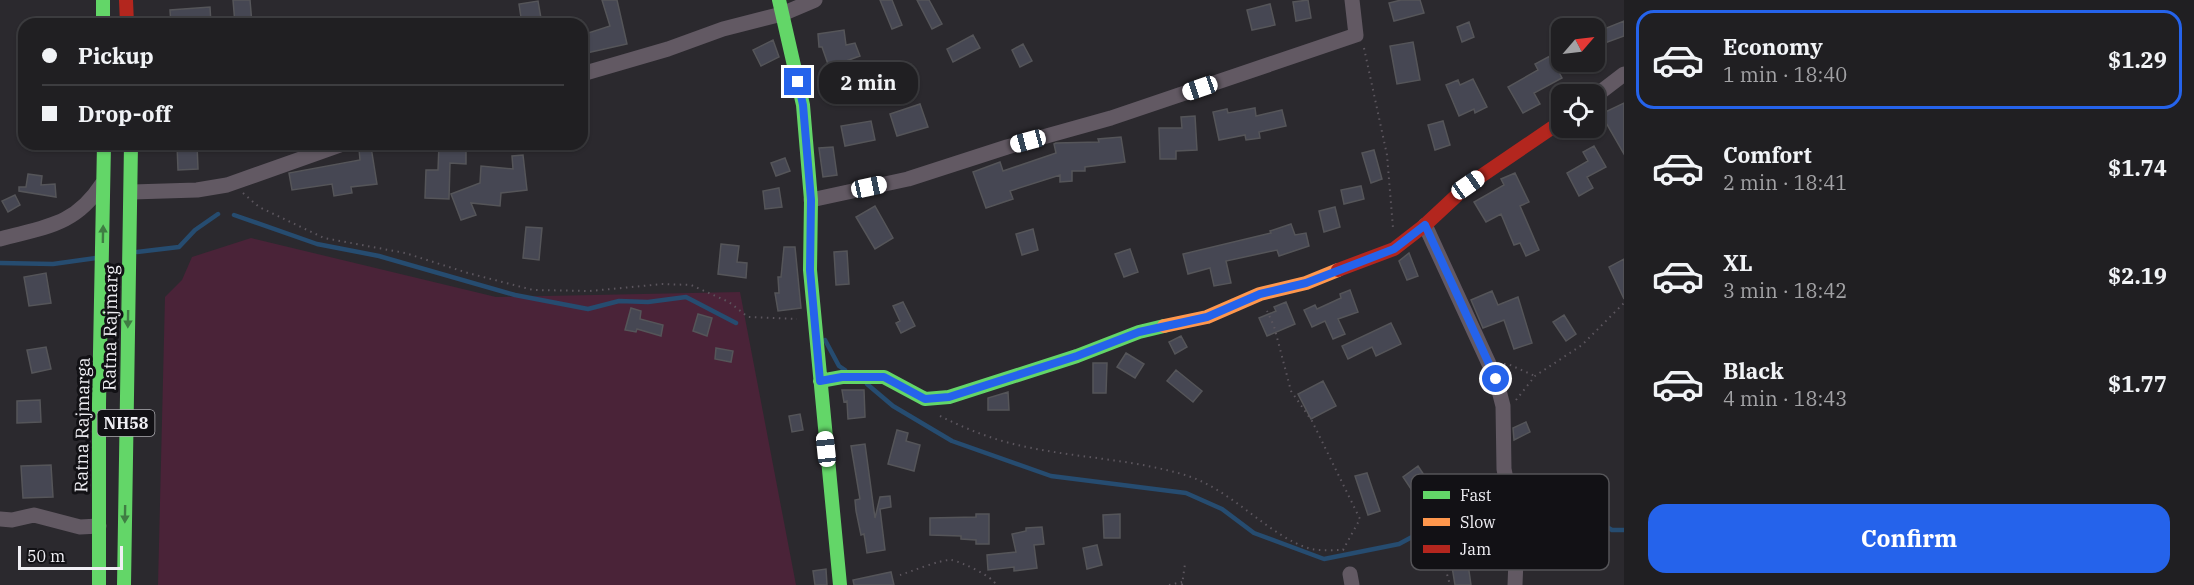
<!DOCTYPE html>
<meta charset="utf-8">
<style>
:root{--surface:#201f22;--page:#28272a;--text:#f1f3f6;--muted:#a2a2a5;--line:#3d3d40;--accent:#2563eb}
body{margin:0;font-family:"IBM Plex Serif",serif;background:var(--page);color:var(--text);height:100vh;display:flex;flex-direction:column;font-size:22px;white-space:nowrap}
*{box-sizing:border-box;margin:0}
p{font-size:20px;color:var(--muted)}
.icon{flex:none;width:33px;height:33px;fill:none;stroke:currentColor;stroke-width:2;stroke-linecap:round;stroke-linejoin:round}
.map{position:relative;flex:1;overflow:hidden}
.drawer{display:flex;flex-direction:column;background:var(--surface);width:570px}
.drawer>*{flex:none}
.banner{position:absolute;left:18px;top:18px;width:570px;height:132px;border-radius:18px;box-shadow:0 2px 4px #0004,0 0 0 2px var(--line);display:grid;align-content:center;height:132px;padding:0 24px;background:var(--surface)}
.needle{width:39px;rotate:62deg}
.controls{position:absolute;left:1551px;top:18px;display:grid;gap:12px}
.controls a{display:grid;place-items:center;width:54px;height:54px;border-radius:12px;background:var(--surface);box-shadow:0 2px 4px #0004,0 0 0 2px var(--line);font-size:30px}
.scale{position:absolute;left:18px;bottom:15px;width:105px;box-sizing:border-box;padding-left:6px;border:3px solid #f0eff4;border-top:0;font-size:16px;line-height:21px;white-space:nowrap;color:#f0eff4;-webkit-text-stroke:4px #121115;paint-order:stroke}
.end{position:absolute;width:27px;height:27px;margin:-14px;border:8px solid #2563eb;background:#fff;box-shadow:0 0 0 3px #fff}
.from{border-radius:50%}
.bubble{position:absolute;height:42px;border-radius:18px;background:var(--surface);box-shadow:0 2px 4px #0004,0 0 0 2px var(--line);font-size:20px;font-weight:800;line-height:42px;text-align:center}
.car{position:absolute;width:18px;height:36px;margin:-18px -9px;border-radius:8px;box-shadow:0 0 4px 2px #0007;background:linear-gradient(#fff 24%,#345 0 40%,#fff 0 76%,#345 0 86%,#fff 0)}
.banner b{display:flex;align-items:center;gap:21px;height:57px;font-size:22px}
.banner b+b{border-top:2px solid var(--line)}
.banner i{width:15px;height:15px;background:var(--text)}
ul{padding:10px 0 0;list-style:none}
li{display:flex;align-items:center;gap:18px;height:99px;margin:0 12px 9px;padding:0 12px;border:3px solid transparent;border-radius:18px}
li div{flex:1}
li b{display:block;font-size:22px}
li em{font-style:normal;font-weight:800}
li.current{border-color:var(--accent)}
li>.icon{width:54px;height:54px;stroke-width:1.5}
.cta{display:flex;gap:12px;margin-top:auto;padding:12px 24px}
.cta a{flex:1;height:69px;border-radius:18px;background:var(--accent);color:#fff;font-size:24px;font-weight:800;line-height:69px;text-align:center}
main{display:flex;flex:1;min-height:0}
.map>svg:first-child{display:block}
.green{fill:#4a2338}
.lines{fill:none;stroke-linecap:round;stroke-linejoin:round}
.stream{stroke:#264c70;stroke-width:4.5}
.building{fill:#464753;stroke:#555559;stroke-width:1.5}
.path{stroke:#5c565e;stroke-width:2;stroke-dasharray:1.5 4.5;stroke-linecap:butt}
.street{stroke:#625963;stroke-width:15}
.fast{stroke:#63d668;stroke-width:14}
.slow{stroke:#ff974d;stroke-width:14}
.jam{stroke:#b3261e;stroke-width:14}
.oneway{fill:#3f7d43}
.route{stroke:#2563eb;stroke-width:8}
.labels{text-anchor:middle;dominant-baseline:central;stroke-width:6;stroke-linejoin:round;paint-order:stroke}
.shield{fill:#121115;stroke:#adacb1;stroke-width:1.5}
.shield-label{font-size:16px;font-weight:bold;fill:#f0eff4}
.street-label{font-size:18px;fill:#f0eff4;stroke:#121115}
.key{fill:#121115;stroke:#555458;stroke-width:1.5}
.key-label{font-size:16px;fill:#f0eff4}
</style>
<main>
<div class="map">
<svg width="1624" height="585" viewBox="0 0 1624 585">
<rect width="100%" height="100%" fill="#2b292e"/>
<path class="green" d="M251,238l245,59 244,-5 56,293h-638l7,-288 17,-17 10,-23z"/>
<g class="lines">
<path class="stream" d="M234,215l83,29 62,12 136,39 73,14 31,-8 29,1 38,-5 50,26
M137,252l42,-5 16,-17 23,-16
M0,263l53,1 43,-6
M825,340l14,26 6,4
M867,384l26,22 59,35 99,35 135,17 36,16 32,24 70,26 75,-15 102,-55
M1521,489l37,10 54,31h12"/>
</g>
<path class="building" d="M233,0h17l2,24h-17z
M602,0h15l10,44 -45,10v-19l28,-9z
M880,0h12l10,25 -10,4z
M917,0h12l13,24 -10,5z
M1308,0l3,18 -15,3 -3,-19z
M1401,0h19l4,13 -30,8 -5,-18z
M538,1l4,23h-20l-3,-20z
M1270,4l5,21 -23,5 -5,-20z
M210,7l1,17h-40l-1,-14z
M1624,21v15l-30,11v-14z
M1469,22l5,15 -12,5 -5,-15z
M844,30l2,15 9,-2 5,13 -31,11 -7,-20h-3l-1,-13z
M973,35l7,13 -27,14 -6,-13z
M773,40l6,17 -18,9 -8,-16z
M1413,42l7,38 -23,4 -7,-38z
M1023,44l9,17 -12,6 -8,-17z
M1550,56l12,22 -28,15 6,11 -17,9 -15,-26 30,-17 -3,-6z
M1473,79l14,28 -12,6 -1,-4 -15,7 -13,-31 12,-5 2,5z
M1624,103v51l-23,-40z
M920,104l8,23 -31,9 -7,-22z
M1255,108l1,8 26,-6 4,16 -27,6 1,6 -14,2 -1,-5 -26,5 -6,-28 14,-3 1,4z
M1195,116l2,34 -21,1v8h-16l-1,-31h23l-1,-11z
M871,121l4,19 -30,6 -4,-20z
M1443,121l7,24 -15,5 -7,-25z
M1121,137l4,25 -40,5v4h-13v10l-12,1v-7l-50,16 3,8 -27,9 -13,-36 27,-10 3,9 53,-18 -2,-9 2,-1 43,-1 -1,-3z
M177,144h20l1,25 -20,1z
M439,144h27v20l-16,-1 -1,36 -24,-1 1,-28h12z
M1594,146l12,21 -19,10 6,11 -14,8 -12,-23 21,-12 -5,-9z
M371,147l6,37 -26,3 1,6 -18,3 -2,-12 -40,6 -3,-17 71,-13 -1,-11z
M833,147l4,28 -14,2 -4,-29z
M1374,150l8,29 -11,4 -9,-30z
M523,155l4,35 -26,3 -1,13 -29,-3 5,12 -15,5 -10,-26 29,-11 1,-17 32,3 -1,-13z
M785,158l5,13 -14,5 -5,-13z
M1515,173l14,29 -9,4 19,44 -13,6 -6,-13 -6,2 -13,-31 -15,8 -12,-20 30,-17 -3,-6z
M28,174l14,2 -1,9 14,-1 1,13 -37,-6v-4h7z
M1361,186l3,13 -20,5 -3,-14z
M779,188l3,19 -17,2 -2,-18z
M15,195l5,10 -12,7 -6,-11z
M875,206l18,32 -18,11 -19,-32z
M1335,207l5,20 -16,5 -5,-21z
M1291,224l4,11 11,-2 3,13 -30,10 -2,-6 -51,11 5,22 -17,3 -4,-18 -22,6 -5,-20 88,-21 -1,-2z
M526,227l16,1 -3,32 -16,-2z
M1033,229l5,21 -16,5 -6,-21z
M721,244l18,2 -2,16 10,1 -1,15 -28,-4z
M784,247h11l6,61 -23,3 -3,-18h4l-1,-16h3z
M1130,249l8,23 -14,5 -9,-23z
M847,251l2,33 -13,1 -2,-33z
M1409,253l9,23 -11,4 -8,-19z
M1624,259v40l-15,-32z
M46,273l5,30 -22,3 -5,-29z
M1350,290l8,22 -20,7 7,15 -12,5 -8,-18 -13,6 -8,-17 11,-5 2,4 24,-11 -1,-4z
M1492,291l6,14 20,-8 14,46 -18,6 -10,-29 -21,8 -12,-28z
M903,302l12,24 -14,7 -5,-10 4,-2 -7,-15z
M1286,302l9,22 -28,12 -8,-18 17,-7 -2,-4z
M631,308l10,3 -1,8 23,6 -2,11 -24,-7 -1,3 -11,-2z
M698,314l14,4 -5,18 -14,-5z
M1564,315l12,19 -10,7 -13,-19z
M1391,323l10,21 -25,12 -4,-9 -24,12 -6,-13z
M1181,336l6,11 -12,7 -6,-12z
M46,347l5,22 -19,4 -5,-23z
M716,348l17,3 -2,11 -16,-3z
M1126,353l18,11 -9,14 -18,-11z
M1093,363h14l-1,30h-13z
M1176,370l26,21 -9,11 -26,-21z
M1323,381l13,25 -25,13 -13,-25z
M842,390h22l1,27 -17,2 -1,-18 -3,1z
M1008,392l1,18h-21v-12z
M40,400l1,22 -24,1v-22z
M800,414l3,16 -11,2 -3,-16z
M1526,422l4,10 -16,8 -1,-12z
M897,430l11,3 -2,8 14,4 -6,26 -26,-7z
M865,444l10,74 5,-21 10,-1 1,11 -11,2 5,41 -18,3 -3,-19 -3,1 -5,-24 -1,-11 5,-1 -9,-53z
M51,465l2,32 -30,1 -2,-32z
M1418,466l10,15 -15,11 -10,-15z
M1367,473l13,38 -12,4 -13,-39z
M976,514h13v30h-13v-4l-15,-1v-3l-31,-1v-17l46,-1z
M1120,514v24h-16l-1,-23z
M1463,519l3,31 5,35h-16l-6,-37 4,-1 -4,-26z
M1042,527l2,17 -10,1 3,23 -23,3v-4l-26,3 -1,-15 29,-3 -4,-18 14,-3v-3z
M1097,545l5,20 -15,4 -4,-21z
M826,569l1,16h-12l-2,-14z
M891,572l3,13h-40l-1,-5z"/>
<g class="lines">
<path class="path" d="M1364,48l23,107 6,73
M243,193l16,14 65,31 81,15 63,20 65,17 57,1 73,-7 28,1 38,17 19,15 49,2
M1504,364h4l27,12
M1516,400l19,-24 47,-31 42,-42
M940,416c26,13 54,24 82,30 54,12 110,13 163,29 47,14 84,62 126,74 10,2 22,1 32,1l17,-31 -48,-98 -21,-30 -17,-65 -7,-15
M1436,534l14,51
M900,575c10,-3 42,-16 51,-15 9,1 43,17 45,25
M1169,585l13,-3
M1182,585l3,-21"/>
<path class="street" d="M582,74l86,-25 55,-20 59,-15 33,-14
M1594,97l30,-23
M132,192l65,-2 30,-5 116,-41
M811,200l97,-21 99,-32 104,-29 245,-83 -4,-35
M1425,225l71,154 7,27 1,63 13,66 -2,50
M0,239c44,-12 75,-13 102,-55
M0,519l12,1 22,-5 46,12 19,-1
M1350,574l2,11"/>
<path class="fast" d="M103,0v24
M779,0l24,105 8,95 -1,70 30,315
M820,381l22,-4h42l41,22 24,-2 128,-41 62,-24 25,-6
M99,585v-181l5,-260
M124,585l7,-441"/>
<path class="slow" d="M1164,326l43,-9 53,-23 46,-11 32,-13"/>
<path class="jam" d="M126,0l1,24
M1338,270l56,-21 31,-24 43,-40 94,-64"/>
</g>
<defs><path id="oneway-solid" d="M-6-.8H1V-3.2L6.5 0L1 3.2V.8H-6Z" transform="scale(1.5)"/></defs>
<g class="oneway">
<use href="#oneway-solid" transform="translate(103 234) rotate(-89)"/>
<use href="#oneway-solid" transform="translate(128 319) rotate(91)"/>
<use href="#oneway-solid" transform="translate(125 514) rotate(91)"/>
</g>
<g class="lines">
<path class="route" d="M798,82l5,23 8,95 -1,70 10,111 22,-4h42l41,22 24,-2 128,-41 62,-24 68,-15 53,-23 46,-11 88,-34 31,-24 71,154"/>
</g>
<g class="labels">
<rect class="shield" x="97.5" y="410" width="57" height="26" rx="4.5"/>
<g class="shield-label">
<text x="126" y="423">NH58</text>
</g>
<g class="street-label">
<text transform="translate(110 328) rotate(-89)">Ratna Rajmarg</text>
<text transform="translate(82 425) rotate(-89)">Ratna Rajmarga</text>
</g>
</g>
<rect x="1411" y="474" width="198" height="96" rx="9" class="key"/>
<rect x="1423" y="491" width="27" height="8" fill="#63d668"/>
<rect x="1423" y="518" width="27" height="8" fill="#ff974d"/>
<rect x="1423" y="545" width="27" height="8" fill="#b3261e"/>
<g class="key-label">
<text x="1460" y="501">Fast</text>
<text x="1460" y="528">Slow</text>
<text x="1460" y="555">Jam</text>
</g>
</svg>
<div class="controls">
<a><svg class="needle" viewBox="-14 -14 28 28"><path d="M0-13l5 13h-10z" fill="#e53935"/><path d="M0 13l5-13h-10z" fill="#a2a2a5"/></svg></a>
<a><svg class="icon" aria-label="locate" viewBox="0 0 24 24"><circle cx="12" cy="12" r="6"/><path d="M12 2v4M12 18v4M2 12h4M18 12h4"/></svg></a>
</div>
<div class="scale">50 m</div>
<i class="end from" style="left:1496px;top:379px"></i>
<i class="end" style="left:798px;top:82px"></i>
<div class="bubble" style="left:819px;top:62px;width:99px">2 min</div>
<i class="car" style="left:1200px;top:88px;rotate:251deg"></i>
<i class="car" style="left:1028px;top:141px;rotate:255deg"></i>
<i class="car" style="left:1468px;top:185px;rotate:55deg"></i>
<i class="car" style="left:869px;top:187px;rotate:78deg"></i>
<i class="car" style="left:826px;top:449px;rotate:354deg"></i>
<div class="banner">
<b><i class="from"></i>Pickup</b>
<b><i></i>Drop-off</b>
</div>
</div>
<section class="drawer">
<ul>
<li class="current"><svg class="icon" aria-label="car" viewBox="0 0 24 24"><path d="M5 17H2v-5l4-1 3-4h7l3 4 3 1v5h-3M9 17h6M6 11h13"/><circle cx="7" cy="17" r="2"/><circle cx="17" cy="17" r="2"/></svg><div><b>Economy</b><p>1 min · 18:40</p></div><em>$1.29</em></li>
<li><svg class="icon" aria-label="car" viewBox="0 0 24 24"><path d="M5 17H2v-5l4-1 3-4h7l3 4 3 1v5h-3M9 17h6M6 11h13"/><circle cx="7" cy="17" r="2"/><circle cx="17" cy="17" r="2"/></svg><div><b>Comfort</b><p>2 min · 18:41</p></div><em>$1.74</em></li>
<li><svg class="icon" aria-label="car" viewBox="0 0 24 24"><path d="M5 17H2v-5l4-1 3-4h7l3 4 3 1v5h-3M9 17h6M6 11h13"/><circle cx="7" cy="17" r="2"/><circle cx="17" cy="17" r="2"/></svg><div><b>XL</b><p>3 min · 18:42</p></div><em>$2.19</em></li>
<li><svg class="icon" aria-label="car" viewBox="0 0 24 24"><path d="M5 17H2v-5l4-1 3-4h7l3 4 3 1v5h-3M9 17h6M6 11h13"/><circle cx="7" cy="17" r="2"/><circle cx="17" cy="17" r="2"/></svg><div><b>Black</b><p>4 min · 18:43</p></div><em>$1.77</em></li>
</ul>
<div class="cta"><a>Confirm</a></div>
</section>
</main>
